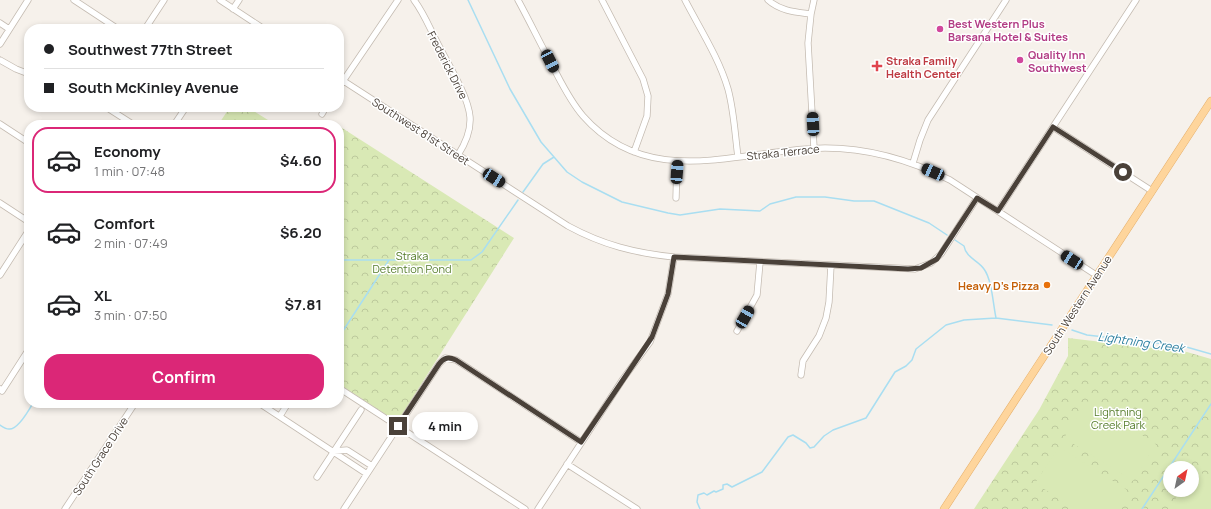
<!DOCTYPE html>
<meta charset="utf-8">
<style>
:root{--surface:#fff;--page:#f6f6f6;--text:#202124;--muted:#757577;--line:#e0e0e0;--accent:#db2777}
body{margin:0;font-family:Manrope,sans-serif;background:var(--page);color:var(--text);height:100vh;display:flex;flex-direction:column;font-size:15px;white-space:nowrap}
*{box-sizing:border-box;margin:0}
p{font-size:13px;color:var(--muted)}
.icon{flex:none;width:22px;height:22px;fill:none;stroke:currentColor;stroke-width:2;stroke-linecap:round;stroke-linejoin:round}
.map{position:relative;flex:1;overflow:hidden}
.panel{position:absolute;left:24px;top:120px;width:320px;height:288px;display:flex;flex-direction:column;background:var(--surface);border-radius:16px;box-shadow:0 2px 6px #0003}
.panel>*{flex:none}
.top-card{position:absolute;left:24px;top:24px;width:320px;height:88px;border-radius:16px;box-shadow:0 2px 6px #0003;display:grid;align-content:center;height:88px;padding:0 20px;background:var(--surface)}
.needle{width:26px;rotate:33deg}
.buttons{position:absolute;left:1163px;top:461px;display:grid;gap:8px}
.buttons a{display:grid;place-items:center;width:36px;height:36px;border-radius:50%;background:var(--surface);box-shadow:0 2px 6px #0003;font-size:20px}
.end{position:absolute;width:18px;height:18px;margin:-9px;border:5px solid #4a4139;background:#fff;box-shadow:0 0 0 2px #fff}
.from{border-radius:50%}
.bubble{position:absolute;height:28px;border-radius:14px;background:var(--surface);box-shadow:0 2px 6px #0003;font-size:13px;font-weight:700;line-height:28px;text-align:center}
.car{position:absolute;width:12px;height:24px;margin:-12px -6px;border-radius:5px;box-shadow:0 0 3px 1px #0007;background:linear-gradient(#222 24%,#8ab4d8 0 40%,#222 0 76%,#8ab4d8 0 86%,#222 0)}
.top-card b{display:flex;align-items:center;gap:14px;height:38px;font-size:15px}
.top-card b+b{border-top:1px solid var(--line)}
.top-card i{width:10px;height:10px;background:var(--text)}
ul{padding:7px 0 0;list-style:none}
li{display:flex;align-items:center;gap:12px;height:66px;margin:0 8px 6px;padding:0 12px;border:2px solid transparent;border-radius:16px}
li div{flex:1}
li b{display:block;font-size:15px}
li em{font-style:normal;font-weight:700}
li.active{border-color:var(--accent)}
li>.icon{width:36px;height:36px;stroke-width:1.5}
.primary-button{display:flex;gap:8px;margin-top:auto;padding:8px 20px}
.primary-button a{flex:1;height:46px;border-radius:16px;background:var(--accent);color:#fff;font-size:16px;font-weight:700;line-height:46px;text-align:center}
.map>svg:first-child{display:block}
.park{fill:url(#park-crowns);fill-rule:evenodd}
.pitch{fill:#d9e9b5}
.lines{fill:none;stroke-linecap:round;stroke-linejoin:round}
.stream{stroke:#a9def1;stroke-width:1.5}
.minor-casing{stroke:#c4bbb1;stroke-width:7}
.major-casing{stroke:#e5af6a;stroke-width:8}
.minor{stroke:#fff;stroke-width:5.5}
.major{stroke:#fed59c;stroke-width:7}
.route{stroke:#4a4139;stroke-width:5}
.hotel-dot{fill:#d1479c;stroke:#fff;stroke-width:1.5}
.health-dot{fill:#e0444e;stroke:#fff;stroke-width:1.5}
.food-dot{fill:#e8710a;stroke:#fff;stroke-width:1.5}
.labels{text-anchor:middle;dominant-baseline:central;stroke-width:3;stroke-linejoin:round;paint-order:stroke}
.hotel-label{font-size:11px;font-weight:bold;fill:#b23c85;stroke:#fff;text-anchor:start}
.health-label{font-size:11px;font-weight:bold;fill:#be3a42;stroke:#fff;text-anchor:start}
.street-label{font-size:11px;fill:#4a4139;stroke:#fff}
.park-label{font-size:11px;fill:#557d2b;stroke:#fff}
.food-label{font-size:11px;font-weight:bold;fill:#c56008;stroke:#fff;text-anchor:end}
.water-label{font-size:12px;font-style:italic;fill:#2b7e9f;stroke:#fff}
</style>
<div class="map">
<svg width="1211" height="509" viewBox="0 0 1211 509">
<defs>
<pattern id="park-crowns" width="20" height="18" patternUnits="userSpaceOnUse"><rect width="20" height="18" fill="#d9e9b5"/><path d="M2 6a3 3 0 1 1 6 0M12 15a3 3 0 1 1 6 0" fill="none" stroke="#bcc99c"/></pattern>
</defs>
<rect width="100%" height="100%" fill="#f6f1eb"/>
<path class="park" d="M230,107h17l29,18h-58z
M339,126l175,112 -113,178 -3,2h-7l-52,-34z
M1068,338l119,14 24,7v150h-237l65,-99 29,-54zM1170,468h22v22h-22z"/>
<path class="pitch" d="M1088,401l68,43 -23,37 -69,-43z
M1059,447l68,43 -12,19h-40l-40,-26z
M1195,469l16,10v30h-34l-6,-3 10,-16h11v-16z"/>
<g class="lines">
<path class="stream" d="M468,0l42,89 31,53 26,30 15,10 40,20 46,11 12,2 40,-6 40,2 10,-7 26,-7h29l29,4h20l55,22 18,12
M523,192l20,-28 11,-7
M955,240l9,6c2,12 14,14 20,23 8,11 9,35 12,49
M339,260h132l11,-8 36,-52
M1072,330l15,5 96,11 28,8
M339,337l50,-77
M0,425c3,2 6,4 9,4 9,1 20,-19 24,-26
M700,509l-3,-7 1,-7 6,-2 3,2 7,-4 2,1 7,-3v-4l4,-1 5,3 30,-15 26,-35 5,-2 13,8 4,5 4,-1 10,-11 9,-6 33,-12 29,-46 11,-6 6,-6 4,-11 30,-24 18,-5 32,-2 56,7
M1142,509l69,-105"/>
<g class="minor-casing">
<path id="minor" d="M74,0l44,29
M220,0l44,29
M414,0c10,13 16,29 24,44 10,20 30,51 32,73 1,14 -5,27 -12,38
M518,0c12,22 23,45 35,67 9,17 17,34 30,49 67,76 158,33 242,32 45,0 85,12 125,32l146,95
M602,0l41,79 5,17 -1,20 -13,36
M685,0c15,29 34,58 43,89 6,22 7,46 10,68
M768,0c12,11 28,12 43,14
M814,0l-3,14 -3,29 6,105
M233,9l6,-9
M0,23l9,6
M145,29l19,-29
M0,44l28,-44
M0,60l16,9 13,5
M339,78l229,148c35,19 67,27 106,31l241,12 16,-6 10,-9 36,-56
M339,87l59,-87
M106,107l28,18
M322,114l4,-7
M0,124l29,19
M174,125l12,-18
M1053,127l99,64
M913,163l7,-23 8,-20 78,-120
M676,198l1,-36
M0,203l29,19
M998,211l138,-211
M0,275l29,-45
M737,331l20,-36 3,-33
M801,375l2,-14 16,-25 7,-18 3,-16 2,-37
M339,388l186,121
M0,389l2,2 27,-42
M259,403l108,71
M280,416l8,-13
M334,451l13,-1 25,16
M567,464l70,45
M317,477l44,-67
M65,509l70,-106
M344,509l95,-145 6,-6 11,2 125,82
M538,509l85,-130 27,-37 18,-48 6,-37"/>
</g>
<g class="major-casing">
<path id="major" d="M944,509l267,-408"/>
</g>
<use href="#minor" class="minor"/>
<use href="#major" class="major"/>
</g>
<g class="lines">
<path class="route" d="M398,426l41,-62c5,-7 10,-7 17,-4l125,82 71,-105 16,-43 6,-37 234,12 13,-1 16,-9 40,-61 21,13 55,-84 70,45"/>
</g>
<g class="hotel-dot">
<circle cx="940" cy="29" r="4"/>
<circle cx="1020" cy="60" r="4"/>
</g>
<path class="health-dot" d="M875 60h4v4h4v4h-4v4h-4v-4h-4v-4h4z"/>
<circle class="food-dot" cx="1047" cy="285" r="4"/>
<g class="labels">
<g class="hotel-label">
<text x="948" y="23">Best Western Plus<tspan x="948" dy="13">Barsana Hotel &amp; Suites</tspan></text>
<text x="1028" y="54">Quality Inn<tspan x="1028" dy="13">Southwest</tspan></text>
</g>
<g class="health-label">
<text x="886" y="60">Straka Family<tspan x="886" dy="13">Health Center</tspan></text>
</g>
<g class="street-label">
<text transform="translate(448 65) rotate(63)">Frederick Drive</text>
<text transform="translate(421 131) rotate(33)">Southwest 81st Street</text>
<text transform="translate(783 152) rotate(-6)">Straka Terrace</text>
<text transform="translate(1077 305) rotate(-57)">South Western Avenue</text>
<text transform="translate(100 456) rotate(-57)">South Grace Drive</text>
</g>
<g class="park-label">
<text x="412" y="255">Straka<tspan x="412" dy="13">Detention Pond</tspan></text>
<text x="1118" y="411">Lightning<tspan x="1118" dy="13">Creek Park</tspan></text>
</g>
<g class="food-label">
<text x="1039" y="285">Heavy D's Pizza</text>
</g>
<g class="water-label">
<text transform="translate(1141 342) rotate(8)">Lightning Creek</text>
</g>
</g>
</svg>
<div class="buttons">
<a><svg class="needle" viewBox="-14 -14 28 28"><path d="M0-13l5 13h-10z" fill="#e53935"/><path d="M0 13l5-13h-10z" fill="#757577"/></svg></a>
</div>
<i class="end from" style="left:1123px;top:172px"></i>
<i class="end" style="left:398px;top:426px"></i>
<div class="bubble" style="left:412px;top:412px;width:66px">4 min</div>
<i class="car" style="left:550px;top:61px;rotate:153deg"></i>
<i class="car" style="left:813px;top:124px;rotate:357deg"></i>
<i class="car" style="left:677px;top:172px;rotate:4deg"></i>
<i class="car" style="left:933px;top:172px;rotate:294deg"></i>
<i class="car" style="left:494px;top:178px;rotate:123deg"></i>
<i class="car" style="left:1072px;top:260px;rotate:303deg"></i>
<i class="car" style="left:745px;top:317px;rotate:30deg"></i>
<div class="top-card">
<b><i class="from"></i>Southwest 77th Street</b>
<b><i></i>South McKinley Avenue</b>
</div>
<section class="panel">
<ul>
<li class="active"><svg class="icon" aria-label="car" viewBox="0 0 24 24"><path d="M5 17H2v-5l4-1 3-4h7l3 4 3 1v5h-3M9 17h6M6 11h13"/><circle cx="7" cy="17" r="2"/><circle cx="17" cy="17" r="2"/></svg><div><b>Economy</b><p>1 min · 07:48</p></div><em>$4.60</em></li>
<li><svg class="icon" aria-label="car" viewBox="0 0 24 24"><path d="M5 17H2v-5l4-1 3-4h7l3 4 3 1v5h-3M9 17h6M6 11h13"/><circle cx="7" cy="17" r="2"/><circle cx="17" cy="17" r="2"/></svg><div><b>Comfort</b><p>2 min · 07:49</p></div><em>$6.20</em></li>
<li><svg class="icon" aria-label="car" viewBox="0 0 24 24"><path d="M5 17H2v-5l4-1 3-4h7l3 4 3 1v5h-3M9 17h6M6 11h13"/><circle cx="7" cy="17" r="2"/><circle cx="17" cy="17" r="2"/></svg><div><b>XL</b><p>3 min · 07:50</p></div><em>$7.81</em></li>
</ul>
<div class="primary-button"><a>Confirm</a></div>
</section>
</div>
